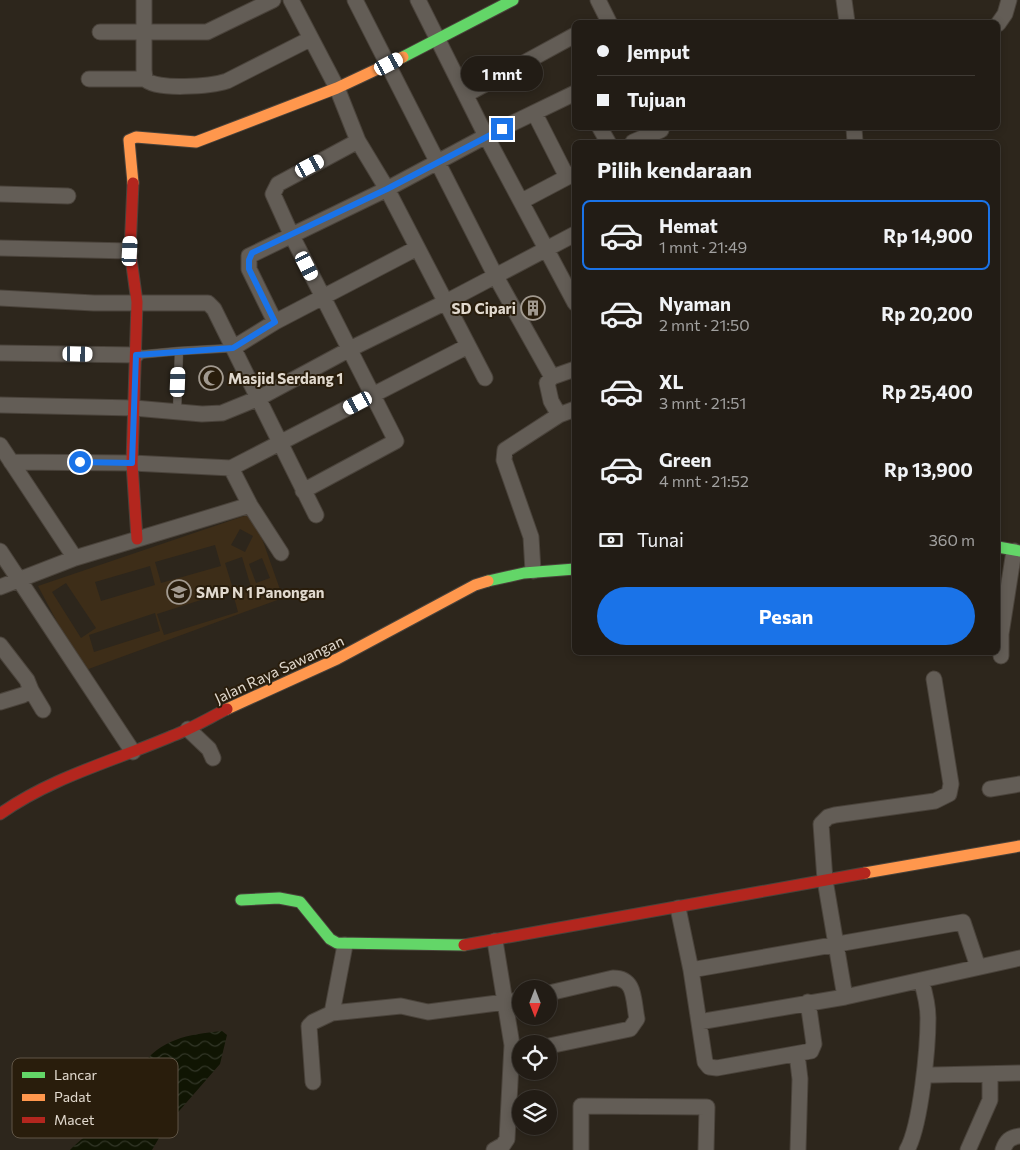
<!DOCTYPE html>
<html lang="id">
<meta charset="utf-8">
<style>
:root{--surface:#221c15;--page:#2e2922;--text:#f1f3f6;--muted:#a2a1a0;--line:#3f3a34;--accent:#1a73e8}
body{margin:0;font-family:Commissioner,sans-serif;background:var(--page);color:var(--text);height:100vh;display:flex;flex-direction:column;font-size:19px;white-space:nowrap}
*{box-sizing:border-box;margin:0}
p{font-size:16px;color:var(--muted)}
.icon{flex:none;width:28px;height:28px;fill:none;stroke:currentColor;stroke-width:2;stroke-linecap:round;stroke-linejoin:round}
.map{position:relative;flex:1;overflow:hidden}
.details{position:absolute;left:572px;top:140px;width:428px;height:515px;display:flex;flex-direction:column;background:var(--surface);border-radius:8px;box-shadow:0 2px 8px #0003,0 0 0 1px var(--line)}
.details>*{flex:none}
.hud{position:absolute;left:572px;top:20px;width:428px;height:110px;border-radius:8px;box-shadow:0 2px 8px #0003,0 0 0 1px var(--line);display:grid;align-content:center;height:110px;padding:0 25px;background:var(--surface)}
.needle{width:32px;rotate:180deg}
.controls{position:absolute;left:512px;top:980px;display:grid;gap:10px}
.controls a{display:grid;place-items:center;width:45px;height:45px;border-radius:50%;background:var(--surface);box-shadow:0 2px 8px #0003,0 0 0 1px var(--line);font-size:25px}
.end{position:absolute;width:22px;height:22px;margin:-11px;border:6px solid #1a73e8;background:#fff;box-shadow:0 0 0 2px #fff}
.from{border-radius:50%}
.bubble{position:absolute;height:35px;border-radius:18px;background:var(--surface);box-shadow:0 2px 8px #0003,0 0 0 1px var(--line);font-size:16px;font-weight:700;line-height:35px;text-align:center}
.car{position:absolute;width:15px;height:30px;margin:-15px -8px;border-radius:6px;box-shadow:0 0 4px 1px #0007;background:linear-gradient(#fff 24%,#345 0 40%,#fff 0 76%,#345 0 86%,#fff 0)}
.hud b{display:flex;align-items:center;gap:18px;height:48px;font-size:19px}
.hud b+b{border-top:1px solid var(--line)}
.hud i{width:12px;height:12px;background:var(--text)}
ul{padding:0;list-style:none}
li{display:flex;align-items:center;gap:15px;height:70px;margin:0 10px 8px;padding:0 15px;border:2px solid transparent;border-radius:8px}
li div{flex:1}
li b{display:block;font-size:19px}
li em{font-style:normal;font-weight:700}
li.active{border-color:var(--accent)}
li>.icon{width:45px;height:45px;stroke-width:1.5}
h2{padding:0 25px;font-size:22px;line-height:60px}
.pay{display:flex;align-items:center;gap:12px;height:55px;padding:0 25px;font-size:19px}
.pay p{margin-inline-start:auto}
.action{display:flex;gap:10px;margin-top:auto;padding:10px 25px}
.action a{flex:1;height:58px;border-radius:30px;background:var(--accent);color:#fff;font-size:20px;font-weight:700;line-height:58px;text-align:center}
.map>svg:first-child{display:block}
.built{fill:#3d2d18;fill-rule:evenodd}
.water{fill:url(#water-waves)}
.lines{fill:none;stroke-linecap:round;stroke-linejoin:round}
.lane-casing{stroke:#4a433b;stroke-width:9}
.street-casing{stroke:#4a433b;stroke-width:17}
.fast-casing{stroke:#4a433b;stroke-width:13}
.slow-casing{stroke:#4a433b;stroke-width:13}
.jam-casing{stroke:#4a433b;stroke-width:13}
.lane{stroke:#635d56;stroke-width:8}
.street{stroke:#635d56;stroke-width:15}
.fast{stroke:#63d668;stroke-width:11}
.slow{stroke:#ff974d;stroke-width:11}
.jam{stroke:#b3261e;stroke-width:11}
.route{stroke:#1a73e8;stroke-width:6}
.labels{text-anchor:middle;dominant-baseline:central;stroke-width:4;stroke-linejoin:round;paint-order:stroke}
.poi-label{font-size:15px;font-weight:bold;fill:#e1d9ce;stroke:#291d0c;text-anchor:start}
.street-label{font-size:15px;fill:#e1d9ce;stroke:#291d0c}
.key{fill:#291d0c;stroke:#605546;stroke-width:1}
.key-label{font-size:14px;fill:#e1d9ce}
</style>
<div class="map">
<svg width="1020" height="1150" viewBox="0 0 1020 1150">
<defs>
<pattern id="water-waves" width="16" height="10" patternUnits="userSpaceOnUse" patternTransform="scale(1.25)"><rect width="16" height="10" fill="#101503"/><path d="M0 5q4-4 8 0t8 0" fill="none" stroke="#323627"/></pattern>
</defs>
<rect width="100%" height="100%" fill="#2d261c"/>
<path class="built" d="M253,513l30,85 -200,73 -45,-85zM240,529l13,7 -8,16 -14,-7zM215,545l6,21 -60,17 -6,-21zM242,557l9,30 -17,5 -9,-29zM262,558l8,20 -14,5 -7,-19zM150,566l5,19 -54,16 -6,-19zM66,583l30,45 -15,10 -29,-46zM232,590l6,22 -74,23 -7,-21zM155,613l5,18 -66,21 -5,-17z"/>
<path class="water" d="M222,1031l5,4 -7,29 -54,62 -14,24h-82c8,-8 21,-20 33,-22 16,-3 22,1 39,-6l1,-16 -4,-37c22,-31 48,-34 83,-38z"/>
<g class="lines">
<g class="lane-casing">
<path id="lane" d="M136,355l43,-4
M177,412l2,-61 54,-3"/>
</g>
<g class="street-casing">
<path id="street" d="M144,0v70l1,9c11,12 67,7 82,2l83,-42
M355,0l140,275 57,102
M418,0l68,136 89,167
M598,0l11,22
M844,0l3,22
M998,24l7,-10 4,-14
M100,32h107l66,-32
M89,79h56
M467,94l108,-59
M535,114l32,63
M600,128l8,14
M854,128l1,14
M633,142l28,-12
M0,194l68,2
M522,201l53,-28
M0,248l130,3
M0,298l94,5h114l6,6 102,206
M275,322l-26,-53v-13l138,-67 -29,-48 -21,-53 -46,-88
M233,348l42,-26 142,-74
M0,353l136,2
M485,378l-98,-189 99,-53 89,-43
M0,405l134,3 68,6 20,-1 37,-15 91,-49 94,-46 131,-69
M559,415l16,-6
M0,445l75,113
M11,462l121,1 99,5 237,-122
M231,468l19,37 31,48
M303,491l93,-50 -105,-207 -18,-40 5,-10 80,-43
M0,551l133,201
M533,571l-2,-34 -27,-77 1,-10 54,-35 -8,-14 -4,-18 5,-6 23,-8
M0,587l75,-29 175,-53
M0,645l27,35 4,10 -8,5 -23,7
M1001,656v-22l13,-83
M31,690l12,20
M188,729l21,20 4,9
M990,789l30,-5
M678,908l13,62 272,-48 15,45
M691,970l14,92 4,5 8,1 94,-17 3,-7 -6,-42
M549,993l64,-15c23,0 20,22 24,41l-7,10 -81,17
M845,997l-20,-117 -4,-56 7,-7 7,-2 100,-14 14,-7 2,-10 -17,-105
M332,1013l69,-7 27,6 93,-12
M699,1022l146,-25 175,-39
M797,1054l3,25 -2,71
M933,1075l87,-2
M313,1082l-4,-56 4,-4 19,-9 13,-68
M494,1150l9,-5 4,-6 5,-94 -17,-104
M581,1150v-44l126,1 -1,43
M907,1150c14,-25 21,-103 21,-132 0,-13 -3,-25 -7,-38
M968,1150l22,-50v-26
M1003,1150c3,-9 7,-13 17,-14"/>
</g>
<g class="fast-casing">
<path id="fast" d="M403,57l110,-57
M998,547l22,4
M488,581l36,-8 51,-4
M241,900l38,-2 21,4 30,37 7,4 127,2"/>
</g>
<g class="slow-casing">
<path id="slow" d="M133,183l-4,-43 7,-3 60,5 141,-54 66,-31
M227,709l110,-50 138,-74 13,-4
M865,873l155,-27"/>
</g>
<g class="jam-casing">
<path id="jam" d="M133,183l-3,68 7,51 -5,161 5,76
M0,814c52,-37 114,-53 172,-78 19,-7 37,-18 55,-27
M464,945l401,-72"/>
</g>
<use href="#lane" class="lane"/>
<use href="#street" class="street"/>
<use href="#fast" class="fast"/>
<use href="#slow" class="slow"/>
<use href="#jam" class="jam"/>
</g>
<g class="lines">
<path class="route" d="M80,462l52,1 4,-108 97,-7 42,-26 -26,-53v-9l3,-7 135,-64 115,-60"/>
</g>
<defs>
<g id="building-ring" transform="scale(1.25)"><circle r="9.5" fill="#291d0c" stroke="#a29a90" stroke-width="1.5"/><path d="M-4-6H4V6H1V3H-1V6H-4ZM-2.5-4.3h1.7v1.8h-1.7ZM.8-4.3h1.7v1.8H.8ZM-2.5-1h1.7V.8h-1.7ZM.8-1h1.7V.8H.8Z" fill="#a29a90"/></g>
<g id="mosque-ring" transform="scale(1.25)"><circle r="9.5" fill="#291d0c" stroke="#a29a90" stroke-width="1.5"/><path d="M3.5-4.9A6 6 0 1 0 3.5 4.9A5 5 0 1 1 3.5-4.9Z" fill="#a29a90"/></g>
<g id="school-ring" transform="scale(1.25)"><circle r="9.5" fill="#291d0c" stroke="#a29a90" stroke-width="1.5"/><path d="M0-5L7-2L0 1L-7-2ZM-4 1L0 2.5L4 1V4Q0 6-4 4Z" fill="#a29a90"/></g>
</defs>
<g fill-rule="evenodd">
<use href="#building-ring" x="533" y="308"/>
<use href="#mosque-ring" x="211" y="378"/>
<use href="#school-ring" x="179" y="592"/>
</g>
<g class="labels">
<g class="poi-label">
<text x="516" y="308" text-anchor="end">SD Cipari</text>
<text x="228" y="378">Masjid Serdang 1</text>
<text x="196" y="592">SMP N 1 Panongan</text>
</g>
<g class="street-label">
<text transform="translate(279 669) rotate(-25)">Jalan Raya Sawangan</text>
</g>
</g>
<rect x="12" y="1058" width="166" height="80" rx="8" class="key"/>
<rect x="22" y="1072" width="23" height="6" fill="#63d668"/>
<rect x="22" y="1094" width="23" height="7" fill="#ff974d"/>
<rect x="22" y="1117" width="23" height="6" fill="#b3261e"/>
<g class="key-label">
<text x="54" y="1080">Lancar</text>
<text x="54" y="1102">Padat</text>
<text x="54" y="1125">Macet</text>
</g>
</svg>
<div class="controls">
<a><svg class="needle" viewBox="-14 -14 28 28"><path d="M0-13l5 13h-10z" fill="#e53935"/><path d="M0 13l5-13h-10z" fill="#a2a1a0"/></svg></a>
<a><svg class="icon" aria-label="locate" viewBox="0 0 24 24"><circle cx="12" cy="12" r="6"/><path d="M12 2v4M12 18v4M2 12h4M18 12h4"/></svg></a>
<a><svg class="icon" aria-label="layers" viewBox="0 0 24 24"><path d="M12 4l9 5-9 5-9-5zM3 14l9 5 9-5"/></svg></a>
</div>
<i class="end from" style="left:80px;top:462px"></i>
<i class="end" style="left:502px;top:129px"></i>
<div class="bubble" style="left:461px;top:56px;width:82px">1 mnt</div>
<i class="car" style="left:389px;top:64px;rotate:62deg"></i>
<i class="car" style="left:310px;top:166px;rotate:62deg"></i>
<i class="car" style="left:130px;top:251px;rotate:3deg"></i>
<i class="car" style="left:307px;top:266px;rotate:153deg"></i>
<i class="car" style="left:78px;top:354px;rotate:91deg"></i>
<i class="car" style="left:178px;top:382px;rotate:2deg"></i>
<i class="car" style="left:358px;top:403px;rotate:242deg"></i>
<div class="hud">
<b><i class="from"></i>Jemput</b>
<b><i></i>Tujuan</b>
</div>
<section class="details">
<h2>Pilih kendaraan</h2>
<ul>
<li class="active"><svg class="icon" aria-label="car" viewBox="0 0 24 24"><path d="M5 17H2v-5l4-1 3-4h7l3 4 3 1v5h-3M9 17h6M6 11h13"/><circle cx="7" cy="17" r="2"/><circle cx="17" cy="17" r="2"/></svg><div><b>Hemat</b><p>1 mnt · 21:49</p></div><em>Rp 14,900</em></li>
<li><svg class="icon" aria-label="car" viewBox="0 0 24 24"><path d="M5 17H2v-5l4-1 3-4h7l3 4 3 1v5h-3M9 17h6M6 11h13"/><circle cx="7" cy="17" r="2"/><circle cx="17" cy="17" r="2"/></svg><div><b>Nyaman</b><p>2 mnt · 21:50</p></div><em>Rp 20,200</em></li>
<li><svg class="icon" aria-label="car" viewBox="0 0 24 24"><path d="M5 17H2v-5l4-1 3-4h7l3 4 3 1v5h-3M9 17h6M6 11h13"/><circle cx="7" cy="17" r="2"/><circle cx="17" cy="17" r="2"/></svg><div><b>XL</b><p>3 mnt · 21:51</p></div><em>Rp 25,400</em></li>
<li><svg class="icon" aria-label="car" viewBox="0 0 24 24"><path d="M5 17H2v-5l4-1 3-4h7l3 4 3 1v5h-3M9 17h6M6 11h13"/><circle cx="7" cy="17" r="2"/><circle cx="17" cy="17" r="2"/></svg><div><b>Green</b><p>4 mnt · 21:52</p></div><em>Rp 13,900</em></li>
</ul>
<div class="pay"><svg class="icon" aria-label="cash" viewBox="0 0 24 24"><path d="M3 7h18v10H3z"/><circle cx="12" cy="12" r="2"/></svg>Tunai<p>360 m</p></div>
<div class="action"><a>Pesan</a></div>
</section>
</div>
